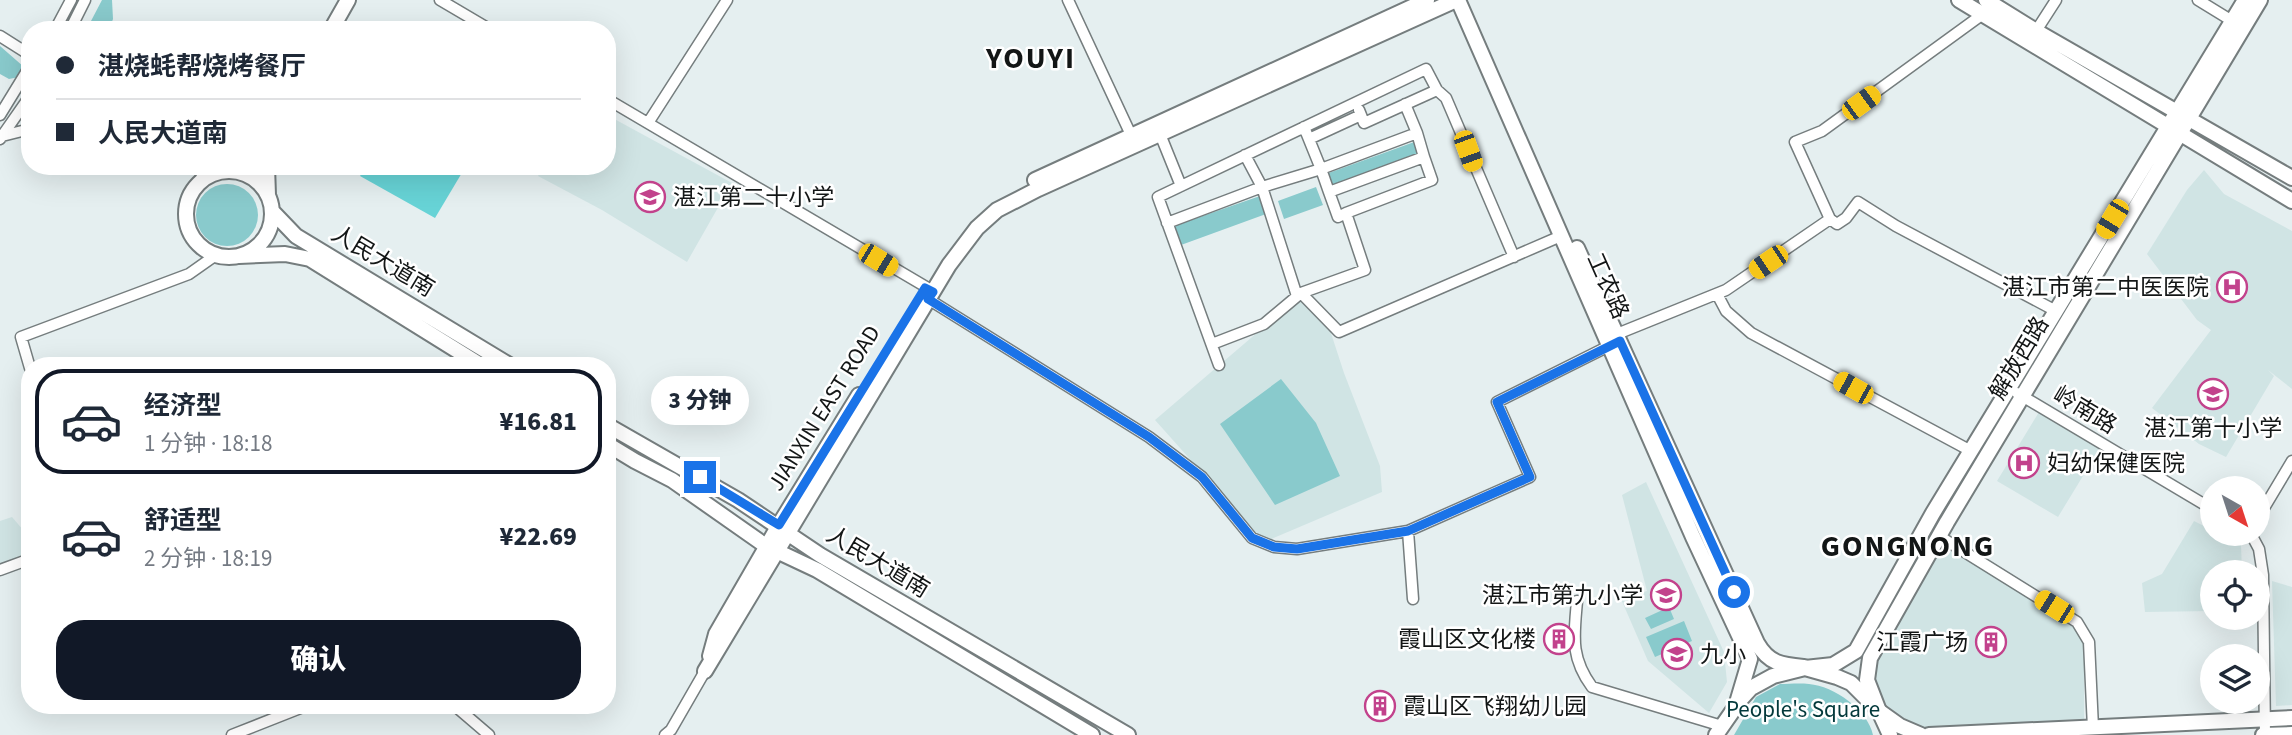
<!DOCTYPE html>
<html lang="zh">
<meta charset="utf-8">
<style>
:root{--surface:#fff;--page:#f2f2f3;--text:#1f2937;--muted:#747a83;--line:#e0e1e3;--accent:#111827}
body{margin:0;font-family:"Source Sans 3","Noto Sans SC",sans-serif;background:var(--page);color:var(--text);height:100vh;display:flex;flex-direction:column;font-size:26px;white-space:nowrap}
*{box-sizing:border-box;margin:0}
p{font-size:23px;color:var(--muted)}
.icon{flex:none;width:38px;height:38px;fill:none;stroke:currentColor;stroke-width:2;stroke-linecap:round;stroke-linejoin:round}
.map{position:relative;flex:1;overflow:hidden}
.side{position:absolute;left:21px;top:357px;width:595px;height:357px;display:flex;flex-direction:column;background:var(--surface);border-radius:28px;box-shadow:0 7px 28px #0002}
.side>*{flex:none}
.guide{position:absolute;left:21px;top:21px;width:595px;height:154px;border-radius:28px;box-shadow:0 7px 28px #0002;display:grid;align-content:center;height:154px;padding:0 35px;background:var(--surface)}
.needle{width:46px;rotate:141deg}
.tools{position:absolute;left:2200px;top:476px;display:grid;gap:14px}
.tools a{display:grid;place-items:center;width:70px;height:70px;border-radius:50%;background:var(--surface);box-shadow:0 7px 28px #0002;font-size:35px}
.end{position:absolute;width:32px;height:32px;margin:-16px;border:9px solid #1a73e8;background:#fff;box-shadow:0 0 0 4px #fff}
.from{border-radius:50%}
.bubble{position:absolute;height:49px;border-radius:24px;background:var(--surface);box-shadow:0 7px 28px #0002;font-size:23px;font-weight:800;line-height:49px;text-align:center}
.car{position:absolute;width:21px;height:42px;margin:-21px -10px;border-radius:9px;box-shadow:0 0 5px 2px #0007;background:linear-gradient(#f5c518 24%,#345 0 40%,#f5c518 0 76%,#345 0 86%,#f5c518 0)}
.guide b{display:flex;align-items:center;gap:24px;height:66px;font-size:26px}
.guide b+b{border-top:2px solid var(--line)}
.guide i{width:18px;height:18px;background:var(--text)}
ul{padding:12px 0 0;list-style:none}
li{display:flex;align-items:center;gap:21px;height:105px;margin:0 14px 10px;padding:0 21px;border:4px solid transparent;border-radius:28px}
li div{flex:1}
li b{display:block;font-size:26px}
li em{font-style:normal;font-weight:800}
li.on{border-color:var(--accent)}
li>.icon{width:63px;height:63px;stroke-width:1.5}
.primary-button{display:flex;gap:14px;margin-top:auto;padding:14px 35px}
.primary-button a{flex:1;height:80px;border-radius:28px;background:var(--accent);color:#fff;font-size:28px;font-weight:800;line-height:80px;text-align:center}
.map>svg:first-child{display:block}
.built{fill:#d0e4e4}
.green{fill:#89cacc}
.forest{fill:#67d3d6}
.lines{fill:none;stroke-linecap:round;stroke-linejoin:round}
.street-casing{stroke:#757d7e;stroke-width:13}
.secondary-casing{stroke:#757d7e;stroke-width:18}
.primary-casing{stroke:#757d7e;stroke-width:18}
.street{stroke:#fff;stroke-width:10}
.secondary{stroke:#fff;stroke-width:14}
.primary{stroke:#fff;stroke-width:14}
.route{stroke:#1a73e8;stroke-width:9}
.labels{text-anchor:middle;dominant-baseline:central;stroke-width:5;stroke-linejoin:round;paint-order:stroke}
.poi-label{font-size:23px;fill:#131616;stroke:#fff;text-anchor:start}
.street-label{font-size:23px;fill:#131616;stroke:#fff}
.park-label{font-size:23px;fill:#03393b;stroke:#fff}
.district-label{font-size:30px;font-weight:bold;letter-spacing:2px;fill:#131616;stroke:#fff}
</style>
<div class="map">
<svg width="2292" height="735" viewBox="0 0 2292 735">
<rect width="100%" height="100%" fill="#e5eff0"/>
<path class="built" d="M607,115l125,68 -45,79 -85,-52 -64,-34 6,-10h63z
M2204,170l20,24 68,37v158l-24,-19 6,6 -48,81 -27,-13 -47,-36 59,-78 -14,-10 -50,-66 40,-64z
M1300,296l29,31 15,46 36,93 2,26 -118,50 -109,-122z
M2039,412l61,36 -42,69 -61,-36z
M1646,482l78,170 3,30 -18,31 -61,-52 -27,-62 26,-8 -25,-96z
M12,517l18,21v19l-30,10v-46z
M2194,521l18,9v4h8l21,10 1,28h-30v39l-67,1 -3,-29 20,-9z
M1942,543l132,80 10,20v78l-158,7 -25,-7 -19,-13 -9,-28 2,-18z
M2272,581l20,6v118l-16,1z"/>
<path class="green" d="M102,0h10l1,19 -4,11h-18v-9z
M0,46l24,21 -5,10 -10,2 -9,-5z
M1417,141l5,14 -91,33 -5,-14z
M196 215a31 31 0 1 1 62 0a31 31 0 1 1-62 0Z
M1316,187l7,18 -39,14 -6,-18z
M1260,196l6,18 -85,31 -7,-19z
M1281,379l35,44 24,53 -65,29 -55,-81z
M1669,607l5,12 -23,10 -6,-11z
M1684,621l8,20 -37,16 -9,-20z
M1780,684c9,0 19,-1 29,0 25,2 59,26 64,51h-139l22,-38z"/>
<path class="forest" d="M366,166h100l-31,52 -75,-42z"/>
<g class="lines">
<g class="street-casing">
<path id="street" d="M440,0l51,30
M1068,0l63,135
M2198,0l31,19
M55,30l16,-30
M70,30l15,-30
M2036,31l20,-31
M0,36l30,19
M1437,90l9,8 68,159
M607,99l326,192
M0,115l30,-49
M648,123l79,-123
M1160,134l21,52 245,-117 11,21 -73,33 -3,-8
M2,136l28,-7
M0,139l30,-43
M1309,139l52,-24 -2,-5
M1245,155l17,32 35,109
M196,166l9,12
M1181,186l-23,11 61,168
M1329,192l-8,-23 96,-36 -12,-29
M1346,213l86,-33 -8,-23
M1830,219l7,5 9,-6 12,-16 38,24 160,85
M1167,223l95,-36 59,-18 -17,-42
M1301,293l64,-23 -19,-57 -8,4 -9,-25 95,-35 -7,-24
M1717,294l9,17 25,22 220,118
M928,299l221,138 53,40 50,61 22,9 23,2 111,-18 122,-54 -33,-75 116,-58
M1617,334l109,-44 104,-71 -35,-77 27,-11 161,-117
M1212,344l52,-20 37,-31 38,39 222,-96
M30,368l-9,-31 168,-63 27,-19
M2017,393l195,116
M2258,518l34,-57
M1408,531l5,68
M2251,534l8,15 4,26 2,160
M1939,536l138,86 12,20 4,86
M0,570l30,-11
M1577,601c-3,35 -7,56 15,86l130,39
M454,705l35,30
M232,735l76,-30
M665,735l6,-5 34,-59"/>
</g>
<g class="secondary-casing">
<path id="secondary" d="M1458,0l235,537 57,122 -14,47
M1959,0l333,201
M1986,0l50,31 256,147
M1035,180l392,-180
M1577,248l180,395c12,21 25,22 47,24
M710,656l6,-22 63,-109 80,-130
M705,671l244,-406 28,-37 20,-18 41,-21 418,-189
M1879,711l21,15 21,9
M1929,735l363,-17
M2263,735l29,-1"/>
</g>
<g class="primary-casing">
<path id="primary" d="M331,30l17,-30
M267,166l1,29
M186 214a43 43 0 1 1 86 0a43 43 0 1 1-86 0Z
M272,211l24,25 215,130
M239,256l46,-2 25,5 172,107
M607,425l131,75 82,55 308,180
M607,444l28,17 37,19 94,66 51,24 275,165
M1805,668l28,-3 23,-14 77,-138 312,-513
M1879,711l-12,-31 3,-22 77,-136 313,-522
M1716,735l25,-36 10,-11 22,-12 32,-8 32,9 14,6 28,28 11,24"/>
</g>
<use href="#street" class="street"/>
<use href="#secondary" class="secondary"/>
<use href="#primary" class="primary"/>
</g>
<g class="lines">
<path class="route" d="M700,477l79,48 146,-237 8,4 -5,7 221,138 53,40 50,61 22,9 23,2 111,-18 122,-54 -33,-75 123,-61 114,251"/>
</g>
<defs>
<g id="school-ring" transform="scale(1.575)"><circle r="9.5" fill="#fff" stroke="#c2428c" stroke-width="1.5"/><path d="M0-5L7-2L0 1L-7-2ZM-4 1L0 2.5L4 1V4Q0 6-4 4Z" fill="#c2428c"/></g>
<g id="hospital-ring" transform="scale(1.575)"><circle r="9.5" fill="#fff" stroke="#c2428c" stroke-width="1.5"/><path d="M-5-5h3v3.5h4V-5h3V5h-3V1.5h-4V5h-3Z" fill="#c2428c"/></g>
<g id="building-ring" transform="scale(1.575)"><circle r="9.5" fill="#fff" stroke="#c2428c" stroke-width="1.5"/><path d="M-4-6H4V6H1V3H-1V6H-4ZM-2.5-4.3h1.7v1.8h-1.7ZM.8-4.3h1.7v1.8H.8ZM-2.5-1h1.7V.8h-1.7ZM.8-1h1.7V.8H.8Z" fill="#c2428c"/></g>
</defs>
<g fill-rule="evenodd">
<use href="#school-ring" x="650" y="197"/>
<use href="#hospital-ring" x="2232" y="287"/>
<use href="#school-ring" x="2213" y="394"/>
<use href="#hospital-ring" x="2024" y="463"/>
<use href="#school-ring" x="1666" y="595"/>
<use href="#building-ring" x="1559" y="639"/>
<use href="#building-ring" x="1991" y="642"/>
<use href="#school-ring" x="1677" y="654"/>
<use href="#building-ring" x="1380" y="706"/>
</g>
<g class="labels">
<g class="poi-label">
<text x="673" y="197">湛江第二十小学</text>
<text x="2209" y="287" text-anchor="end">湛江市第二中医医院</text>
<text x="2213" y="428" text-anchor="middle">湛江第十小学</text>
<text x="2047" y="463">妇幼保健医院</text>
<text x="1643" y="595" text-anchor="end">湛江市第九小学</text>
<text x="1536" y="639" text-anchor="end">霞山区文化楼</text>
<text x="1968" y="642" text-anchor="end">江霞广场</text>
<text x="1700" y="654">九小</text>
<text x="1403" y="706">霞山区飞翔幼儿园</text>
</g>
<g class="street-label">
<text transform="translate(383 261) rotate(31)">人民大道南</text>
<text transform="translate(1608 286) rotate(66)">工农路</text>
<text transform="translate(2019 358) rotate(-59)">解放西路</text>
<text transform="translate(824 408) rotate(-58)">JIANXIN EAST ROAD</text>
<text transform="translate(2085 410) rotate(31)">岭南路</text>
<text transform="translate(878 562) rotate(31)">人民大道南</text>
</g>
<g class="park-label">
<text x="1803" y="709">People's Square</text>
</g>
<g class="district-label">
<text x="1031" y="58">YOUYI</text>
<text x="1908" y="546">GONGNONG</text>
</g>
</g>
</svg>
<div class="tools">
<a><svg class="needle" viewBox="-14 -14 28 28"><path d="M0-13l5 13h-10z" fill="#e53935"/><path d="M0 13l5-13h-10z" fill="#747a83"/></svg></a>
<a><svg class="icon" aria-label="locate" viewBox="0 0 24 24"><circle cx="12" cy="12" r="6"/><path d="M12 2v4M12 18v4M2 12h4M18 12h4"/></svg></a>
<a><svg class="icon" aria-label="layers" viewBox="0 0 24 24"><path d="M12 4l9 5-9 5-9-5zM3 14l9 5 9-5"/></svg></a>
</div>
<i class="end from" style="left:1734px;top:592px"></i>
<i class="end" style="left:700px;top:477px"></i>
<div class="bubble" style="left:651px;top:376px;width:98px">3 分钟</div>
<i class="car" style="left:1861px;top:103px;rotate:54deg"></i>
<i class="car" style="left:1468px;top:151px;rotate:160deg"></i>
<i class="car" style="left:2112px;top:219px;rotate:211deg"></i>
<i class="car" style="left:878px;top:260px;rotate:121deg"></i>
<i class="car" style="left:1768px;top:262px;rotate:236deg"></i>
<i class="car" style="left:1853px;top:388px;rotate:299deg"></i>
<i class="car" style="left:2054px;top:607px;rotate:302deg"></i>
<div class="guide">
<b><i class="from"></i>湛烧蚝帮烧烤餐厅</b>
<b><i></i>人民大道南</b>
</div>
<section class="side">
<ul>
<li class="on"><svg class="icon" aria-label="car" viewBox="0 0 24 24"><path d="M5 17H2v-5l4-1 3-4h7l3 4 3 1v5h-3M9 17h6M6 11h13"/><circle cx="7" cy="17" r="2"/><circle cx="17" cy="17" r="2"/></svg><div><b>经济型</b><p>1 分钟 · 18:18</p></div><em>¥16.81</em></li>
<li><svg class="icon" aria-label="car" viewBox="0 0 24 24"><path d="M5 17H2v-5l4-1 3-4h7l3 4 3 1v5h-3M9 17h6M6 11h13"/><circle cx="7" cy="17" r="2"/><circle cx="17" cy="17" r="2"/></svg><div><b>舒适型</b><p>2 分钟 · 18:19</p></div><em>¥22.69</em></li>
</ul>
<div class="primary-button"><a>确认</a></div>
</section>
</div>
